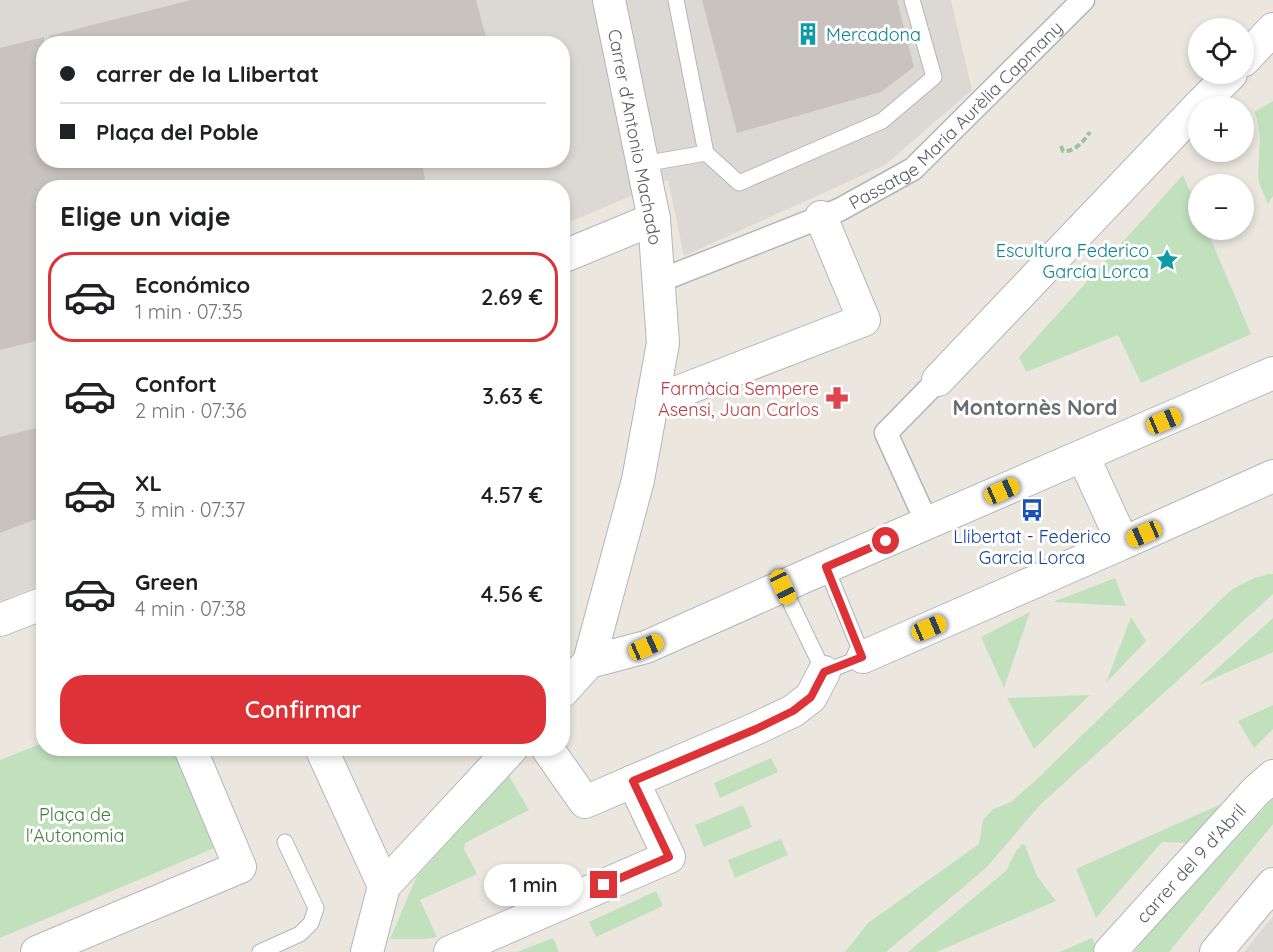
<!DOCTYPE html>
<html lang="es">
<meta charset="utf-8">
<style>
:root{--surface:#fff;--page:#f6f6f6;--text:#202124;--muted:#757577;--line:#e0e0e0;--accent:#dd3338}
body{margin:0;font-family:Quicksand,sans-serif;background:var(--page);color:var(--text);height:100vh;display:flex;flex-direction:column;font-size:22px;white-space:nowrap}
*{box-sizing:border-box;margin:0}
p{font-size:20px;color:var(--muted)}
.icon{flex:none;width:33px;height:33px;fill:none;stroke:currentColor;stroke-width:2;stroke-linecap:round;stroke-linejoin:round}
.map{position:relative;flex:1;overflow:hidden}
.side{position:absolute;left:36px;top:180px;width:534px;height:576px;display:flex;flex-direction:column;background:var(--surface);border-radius:24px;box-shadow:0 3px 9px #0003}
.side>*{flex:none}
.guide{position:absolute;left:36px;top:36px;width:534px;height:132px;border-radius:24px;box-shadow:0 3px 9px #0003;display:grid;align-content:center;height:132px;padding:0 24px;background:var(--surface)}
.buttons{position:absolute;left:1188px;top:18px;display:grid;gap:12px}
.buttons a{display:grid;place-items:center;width:66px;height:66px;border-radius:50%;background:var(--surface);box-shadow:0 3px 9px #0003;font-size:30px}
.end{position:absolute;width:27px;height:27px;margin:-14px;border:8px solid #dd3338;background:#fff;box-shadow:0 0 0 3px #fff}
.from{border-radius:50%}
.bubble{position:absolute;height:42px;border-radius:21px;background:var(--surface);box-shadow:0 3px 9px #0003;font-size:20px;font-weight:600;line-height:42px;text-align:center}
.car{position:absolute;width:18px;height:36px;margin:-18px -9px;border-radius:8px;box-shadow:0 0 4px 2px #0007;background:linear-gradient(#f5c518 24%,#345 0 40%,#f5c518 0 76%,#345 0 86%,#f5c518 0)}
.guide b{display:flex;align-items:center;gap:21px;height:57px;font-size:22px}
.guide b+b{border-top:2px solid var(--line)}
.guide i{width:15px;height:15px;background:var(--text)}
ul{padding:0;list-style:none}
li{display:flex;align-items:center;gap:18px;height:90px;margin:0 12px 9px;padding:0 12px;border:3px solid transparent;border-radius:24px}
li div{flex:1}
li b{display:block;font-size:22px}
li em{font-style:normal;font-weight:600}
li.active{border-color:var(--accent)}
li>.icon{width:54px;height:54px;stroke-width:1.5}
h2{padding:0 24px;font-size:27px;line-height:72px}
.cta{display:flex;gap:12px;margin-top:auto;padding:12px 24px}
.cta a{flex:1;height:69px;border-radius:24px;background:var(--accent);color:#fff;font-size:24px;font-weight:600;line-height:69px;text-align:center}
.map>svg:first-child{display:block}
.industrial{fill:#dcd9d4;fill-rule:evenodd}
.green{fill:#c1e1bd}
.building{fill:#c8c3bf}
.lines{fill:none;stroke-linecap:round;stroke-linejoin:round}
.service-casing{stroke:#b2b6ba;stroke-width:17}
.pedestrian-casing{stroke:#b2b6ba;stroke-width:25}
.minor-casing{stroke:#b2b6ba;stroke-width:34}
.path{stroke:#98c4a0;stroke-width:4;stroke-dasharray:6 3;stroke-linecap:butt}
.service{stroke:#fff;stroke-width:15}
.pedestrian{stroke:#fff;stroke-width:22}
.minor{stroke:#fff;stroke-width:32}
.route{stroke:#dd3338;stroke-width:8}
.labels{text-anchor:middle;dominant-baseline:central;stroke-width:6;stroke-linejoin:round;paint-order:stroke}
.culture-label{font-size:18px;fill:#0d838f;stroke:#fff;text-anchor:start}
.street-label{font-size:18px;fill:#585c60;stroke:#fff}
.health-label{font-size:18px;fill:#be3a42;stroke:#fff;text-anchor:end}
.transit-label{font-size:18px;fill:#164399;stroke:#fff}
.park-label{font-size:18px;fill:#3d7e39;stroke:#fff}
.quarter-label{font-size:21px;font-weight:bold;fill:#696e72;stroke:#fff}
</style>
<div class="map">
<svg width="1273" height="952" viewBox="0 0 1273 952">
<rect width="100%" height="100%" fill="#ebe7df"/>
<path class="industrial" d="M0,0h951l21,90 -87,75 -201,91 -16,-76 -105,45 -1,-37h-518l-1,396 -43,17zM44,44h518v116h-518z
M1273,916v36h-29z"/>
<path class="green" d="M1273,101v95l-5,8 -9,-21 -1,-8 2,-38 -3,-19 -3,-6z
M1183,175l15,35v20h9l44,104 -110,49 -23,-48 -92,37 -7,-15z
M1269,574h4v20l-232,210 -55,64 -100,84h-41l23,-29 111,-79 4,-24 10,-11 18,-7 25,-22 195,-190 23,-12z
M1115,578l11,28 -73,-4z
M1030,612l-26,76 -23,-51z
M1131,617l15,24 -40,42z
M1273,618v34l-74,33z
M1090,695l-56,54 -27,-51z
M1273,705v24l-19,19 -16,-27z
M43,743l1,5 131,1 42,98 -217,91v-178z
M771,758l7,14 -58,26 -6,-15z
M509,776l20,34 -64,33 -1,6 13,25 -57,26 17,37 -11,2h-36l27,-63z
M1273,799v25l-104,128h-35l24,-30z
M1221,804l-32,39 -27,-1 -66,76 -20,-49z
M743,805l9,22 -48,20 -9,-22z
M781,839l7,16 -53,23 -7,-18z
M1022,844l3,1 12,31 19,25 -120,51h-28l98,-81 10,-20z
M656,891l7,15 -67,31 -7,-15z
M553,938l6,14h-42z
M1092,938l5,10 -4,4h-34z"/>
<path class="building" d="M191,0h285l12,44h-438l-1,-8z
M702,0h195l17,67 -33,25 -144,41z
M44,37v123h377l6,28h-383v151l-44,11v-302z
M44,426v90l-44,17v-96z"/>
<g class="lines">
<g class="service-casing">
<path id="service" d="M676,0l30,153 33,30 143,-62 52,-44 -22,-77
M643,164l63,-11
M783,587l41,85 39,-15 -37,-90
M260,952l40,-18 11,-11 5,-15 -31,-66"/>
</g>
<g class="pedestrian-casing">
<g id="pedestrian">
<path id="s1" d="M659,281l180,-71 74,-41 170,-169"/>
<path d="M927,523l-41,-90 52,-53"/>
</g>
</g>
<g class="minor-casing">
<g id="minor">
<path d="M1244,60l29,-31"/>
<path d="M1199,106l32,-32"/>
<path d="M562,257l92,-38"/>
<path d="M938,380l260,-273"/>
<path d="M652,402l212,-82 -43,-103"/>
<path d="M1123,543l150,-67"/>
<path d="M0,620l44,-17"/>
<path d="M863,657l260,-114 -40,-87"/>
<path d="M589,662l49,-182 25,-137 -9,-124 -45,-219"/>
<path d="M562,692l27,-30 57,-15 180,-80 447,-194"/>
<path d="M321,748l63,138"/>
<path d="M547,748l38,54 170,-73 38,-18 18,-14 13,-25"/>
<path d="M37,952l203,-85 -50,-119"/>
<path d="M367,952l17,-66 128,-138"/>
<path d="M450,952l219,-95 -36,-76"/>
<path id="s2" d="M1110,952l145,-160 18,-16"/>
<path d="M1216,952l57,-68"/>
</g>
</g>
<path class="path" d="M1061,146l2,5c12,1 21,-10 27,-19"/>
<use href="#service" class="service"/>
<use href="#pedestrian" class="pedestrian"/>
<use href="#minor" class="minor"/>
</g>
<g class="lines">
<path class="route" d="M604,885l65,-28 -36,-76 123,-52 37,-18 18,-14 13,-25 38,-15 -36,-90 60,-26"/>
</g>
<defs>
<g id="building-bare" transform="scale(1.8)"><path d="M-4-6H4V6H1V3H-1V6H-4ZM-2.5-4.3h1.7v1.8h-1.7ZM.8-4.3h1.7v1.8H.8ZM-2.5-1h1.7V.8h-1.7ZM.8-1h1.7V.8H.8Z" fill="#0f9aa8" stroke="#fff" stroke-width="2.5" paint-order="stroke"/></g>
<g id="sight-bare" transform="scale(1.8)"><path d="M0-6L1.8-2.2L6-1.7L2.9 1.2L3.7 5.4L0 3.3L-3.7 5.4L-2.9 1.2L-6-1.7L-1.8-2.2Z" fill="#0f9aa8" stroke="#fff" stroke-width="2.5" paint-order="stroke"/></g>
<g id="pharmacy-bare" transform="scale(1.8)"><path d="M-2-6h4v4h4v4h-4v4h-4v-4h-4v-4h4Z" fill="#e0444e" stroke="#fff" stroke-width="2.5" paint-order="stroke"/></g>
<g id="bus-bare" transform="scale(1.8)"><path d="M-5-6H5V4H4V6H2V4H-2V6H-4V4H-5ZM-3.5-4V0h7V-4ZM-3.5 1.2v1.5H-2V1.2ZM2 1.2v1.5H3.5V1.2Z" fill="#1a4fb4" stroke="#fff" stroke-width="2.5" paint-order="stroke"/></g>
</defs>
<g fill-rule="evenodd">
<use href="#building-bare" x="808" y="34"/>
<use href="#sight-bare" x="1167" y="260"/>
<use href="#pharmacy-bare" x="837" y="398"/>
<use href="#bus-bare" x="1032" y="510"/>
</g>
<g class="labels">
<g class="culture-label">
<text x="826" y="34">Mercadona</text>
<text x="1149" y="250" text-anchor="end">Escultura Federico<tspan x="1149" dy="21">García Lorca</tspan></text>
</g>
<g class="street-label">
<text stroke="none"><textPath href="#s1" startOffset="345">Passatge Maria Aurèlia Capmany</textPath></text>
<text transform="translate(635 137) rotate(79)">Carrer d'Antonio Machado</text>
<text stroke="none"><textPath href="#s2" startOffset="120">carrer del 9 d'Abril</textPath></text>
</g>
<g class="health-label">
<text x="819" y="388">Farmàcia Sempere<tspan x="819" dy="21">Asensi, Juan Carlos</tspan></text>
</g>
<g class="transit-label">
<text x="1032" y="536">Llibertat - Federico<tspan x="1032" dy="21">Garcia Lorca</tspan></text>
</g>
<g class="park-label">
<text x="75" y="814">Plaça de<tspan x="75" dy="21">l'Autonomia</tspan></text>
</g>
<g class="quarter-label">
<text x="1035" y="407">Montornès Nord</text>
</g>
</g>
</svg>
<div class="buttons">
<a><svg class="icon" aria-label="locate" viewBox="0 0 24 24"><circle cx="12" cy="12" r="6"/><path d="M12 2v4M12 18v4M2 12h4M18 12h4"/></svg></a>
<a>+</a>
<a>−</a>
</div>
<i class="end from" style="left:886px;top:541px"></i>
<i class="end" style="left:604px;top:885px"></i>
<div class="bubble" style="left:484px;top:864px;width:99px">1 min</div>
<i class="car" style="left:1164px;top:421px;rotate:67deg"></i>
<i class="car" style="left:1002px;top:491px;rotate:66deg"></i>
<i class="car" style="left:1144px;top:534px;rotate:246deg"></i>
<i class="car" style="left:783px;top:587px;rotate:155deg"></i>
<i class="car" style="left:929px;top:628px;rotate:67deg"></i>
<i class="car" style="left:646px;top:647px;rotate:66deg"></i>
<div class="guide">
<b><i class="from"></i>carrer de la Llibertat</b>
<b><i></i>Plaça del Poble</b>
</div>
<section class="side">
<h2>Elige un viaje</h2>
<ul>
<li class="active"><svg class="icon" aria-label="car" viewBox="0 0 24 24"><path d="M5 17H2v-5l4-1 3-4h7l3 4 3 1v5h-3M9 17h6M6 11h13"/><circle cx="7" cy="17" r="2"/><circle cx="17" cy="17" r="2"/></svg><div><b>Económico</b><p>1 min · 07:35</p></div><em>2.69 €</em></li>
<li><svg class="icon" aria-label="car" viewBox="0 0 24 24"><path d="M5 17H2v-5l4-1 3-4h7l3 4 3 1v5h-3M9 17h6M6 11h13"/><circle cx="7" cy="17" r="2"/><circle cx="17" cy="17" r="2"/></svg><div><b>Confort</b><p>2 min · 07:36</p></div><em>3.63 €</em></li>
<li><svg class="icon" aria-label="car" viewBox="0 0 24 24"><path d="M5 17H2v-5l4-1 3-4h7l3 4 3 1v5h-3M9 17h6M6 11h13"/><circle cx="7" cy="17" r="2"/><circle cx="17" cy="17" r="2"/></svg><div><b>XL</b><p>3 min · 07:37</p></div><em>4.57 €</em></li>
<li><svg class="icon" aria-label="car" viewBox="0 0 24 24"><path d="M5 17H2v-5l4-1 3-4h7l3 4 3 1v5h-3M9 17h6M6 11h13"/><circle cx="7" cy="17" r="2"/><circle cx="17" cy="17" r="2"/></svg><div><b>Green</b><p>4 min · 07:38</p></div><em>4.56 €</em></li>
</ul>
<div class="cta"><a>Confirmar</a></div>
</section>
</div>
